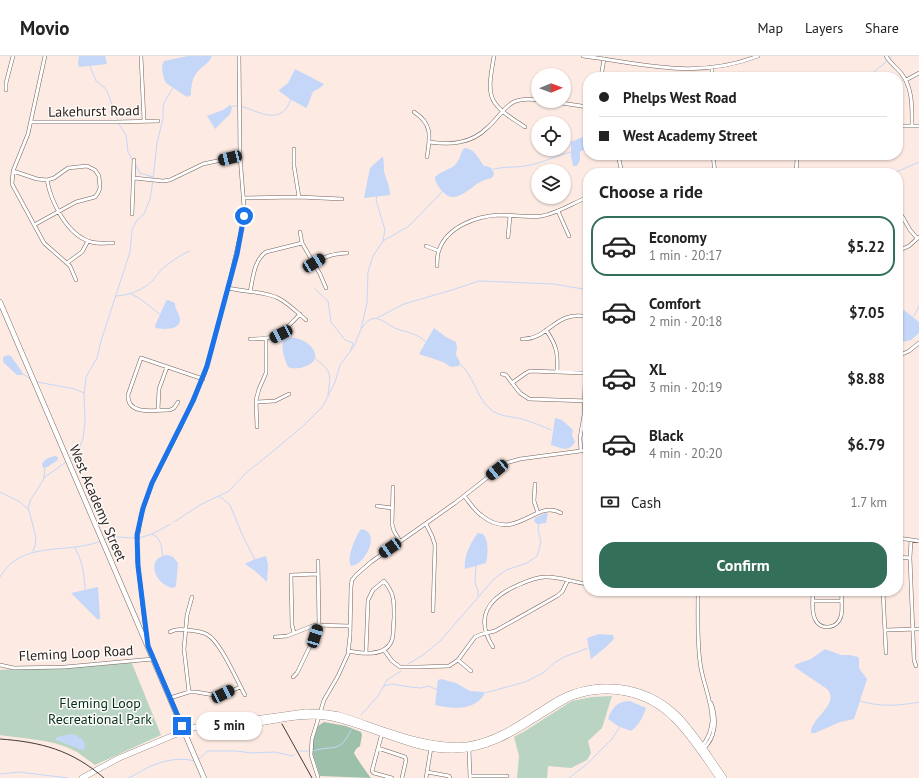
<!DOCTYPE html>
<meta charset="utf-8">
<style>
:root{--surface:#fff;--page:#f6f6f6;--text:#222;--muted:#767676;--line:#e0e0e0;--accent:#346f59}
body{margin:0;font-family:"PT Sans",sans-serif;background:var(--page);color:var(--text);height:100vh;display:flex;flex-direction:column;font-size:15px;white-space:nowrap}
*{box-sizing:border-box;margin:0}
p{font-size:13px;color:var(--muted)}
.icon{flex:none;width:22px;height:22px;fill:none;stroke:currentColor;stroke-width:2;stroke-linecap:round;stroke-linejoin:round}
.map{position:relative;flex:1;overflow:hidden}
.sheet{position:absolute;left:583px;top:112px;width:320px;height:428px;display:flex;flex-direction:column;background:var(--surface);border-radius:16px;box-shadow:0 1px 3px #0004}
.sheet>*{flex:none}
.hud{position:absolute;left:583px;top:16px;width:320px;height:88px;border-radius:16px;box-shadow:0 1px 3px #0004;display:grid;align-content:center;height:88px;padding:0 16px;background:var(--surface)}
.needle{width:26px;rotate:89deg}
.controls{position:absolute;left:531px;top:12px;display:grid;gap:8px}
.controls a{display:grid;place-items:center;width:40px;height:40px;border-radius:50%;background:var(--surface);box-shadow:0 1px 3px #0004;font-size:20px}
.end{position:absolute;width:18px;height:18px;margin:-9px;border:5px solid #1a73e8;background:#fff;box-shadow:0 0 0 2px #fff}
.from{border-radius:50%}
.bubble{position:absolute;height:28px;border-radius:14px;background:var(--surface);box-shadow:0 1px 3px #0004;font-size:13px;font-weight:700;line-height:28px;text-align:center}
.car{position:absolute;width:12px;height:24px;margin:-12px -6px;border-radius:5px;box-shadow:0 0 3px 1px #0007;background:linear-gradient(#222 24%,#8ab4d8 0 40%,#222 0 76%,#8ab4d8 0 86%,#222 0)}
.hud b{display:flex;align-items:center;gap:14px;height:38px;font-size:15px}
.hud b+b{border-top:1px solid var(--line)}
.hud i{width:10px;height:10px;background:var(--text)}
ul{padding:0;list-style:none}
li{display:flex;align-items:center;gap:12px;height:60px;margin:0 8px 6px;padding:0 8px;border:2px solid transparent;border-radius:16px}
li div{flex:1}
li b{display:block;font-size:15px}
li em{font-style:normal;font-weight:700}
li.current{border-color:var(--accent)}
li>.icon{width:36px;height:36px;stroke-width:1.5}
h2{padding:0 16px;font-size:18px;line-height:48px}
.pay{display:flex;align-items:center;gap:10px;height:44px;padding:0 16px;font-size:15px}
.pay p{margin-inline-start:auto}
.action{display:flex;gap:8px;margin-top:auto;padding:8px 16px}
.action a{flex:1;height:46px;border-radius:16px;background:var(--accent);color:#fff;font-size:16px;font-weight:700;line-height:46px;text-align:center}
header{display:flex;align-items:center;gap:24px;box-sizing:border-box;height:56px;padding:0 20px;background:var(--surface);border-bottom:1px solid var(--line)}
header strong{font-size:19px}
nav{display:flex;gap:22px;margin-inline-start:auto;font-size:14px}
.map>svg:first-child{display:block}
.green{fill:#bad4c3}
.forest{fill:#9cc0aa}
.water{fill:#c4d7f8}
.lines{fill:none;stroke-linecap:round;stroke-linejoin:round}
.stream{stroke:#c4d7f8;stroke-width:1}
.minor-casing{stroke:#73635c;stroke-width:4}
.major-casing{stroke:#73635c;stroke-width:5.5}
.highway-casing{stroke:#73635c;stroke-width:6}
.minor{stroke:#fff;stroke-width:3}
.major{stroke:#fff;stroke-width:4.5}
.highway{stroke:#fff;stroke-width:5.5}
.rail{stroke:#433a37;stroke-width:1}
.route{stroke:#1a73e8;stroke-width:5}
.labels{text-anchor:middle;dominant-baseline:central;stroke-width:3;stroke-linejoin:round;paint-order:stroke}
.street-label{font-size:14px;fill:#2c2522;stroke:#fffbf9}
.park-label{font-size:14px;fill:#02321c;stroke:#fffbf9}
</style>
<header>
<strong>Movio</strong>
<nav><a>Map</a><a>Layers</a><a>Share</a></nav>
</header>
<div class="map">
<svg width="919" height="722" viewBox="0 0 919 722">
<rect width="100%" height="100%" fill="#fdeae2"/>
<path class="green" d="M131,605l30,74 -66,30c-6,-4 -12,-9 -18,-13 -23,-13 -52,-13 -77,-17v-65z
M612,640l-10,32 -14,13 3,12 -4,7 -16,8 -23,-2 -1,12h-30l2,-22 -5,-19 11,-6 47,-30 20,-4z"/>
<path class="forest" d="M324,666l22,4 15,6 1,3 -2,11 -4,3 -2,4c3,6 13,20 17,25l-51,-2 -9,-28 7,-22z"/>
<path class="water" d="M79,0h26l2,8 -28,3 -1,-4z
M188,0h24c-3,7 -8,9 -13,14 -7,7 -8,16 -8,25l-4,2 -21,-14c-3,-6 -6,-16 -2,-22z
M295,13l29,15c-3,4 -7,5 -11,8 -3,5 -3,11 -7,16l-16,-9 -11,-8v-1l9,-7z
M230,49l2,3 -2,6 -15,15 -8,-13 16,-6z
M583,81h5v10l-8,5v8l-3,6h-4l-2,-10v-14z
M464,92c10,0 14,10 20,18 6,0 8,2 10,8l-2,4c-4,1 -9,2 -12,4 -12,7 -25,24 -38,9 -4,-5 -7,-9 -7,-14 6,-6 14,-7 20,-12 5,-5 5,-11 9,-17z
M382,101h1c1,5 1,10 1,14 2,9 6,15 6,24l-26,3 6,-30z
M168,244l7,3c0,6 2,7 4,12 6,15 -14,15 -23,13l-1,-2 11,-25z
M904,254l15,12v11l-8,7 -13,3v-26z
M434,272l12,9 10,5 1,6 -1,7 4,7 -1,4 -8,1 -8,-5 -24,-8z
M285,282c24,-4 46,24 15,30 -4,0 -8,1 -12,-1 -3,-7 -9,-23 -3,-29z
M8,299l3,1c3,5 11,14 12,19h-6l-14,-13v-5z
M555,362l7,2 11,10 -1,5 3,7c-7,11 -13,6 -24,3z
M55,400l3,1 -1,4c-6,2 -8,7 -14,7l-1,-4c2,-5 8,-7 13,-8z
M545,457l3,1 -2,9 -9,1 -3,-3 1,-3z
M361,473c21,3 4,36 -10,37 -5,-8 5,-30 10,-37z
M478,477l5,1c6,7 5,20 3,29l-21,6c-2,-12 6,-27 13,-36z
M168,499l5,2 5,6 -2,23 -2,2c-19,-2 -30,-31 -6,-33z
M266,500l2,9 -1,17 -12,-11 -10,-7 8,-4z
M98,531l2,31 -2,2 -27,-27z
M599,578l14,1 1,4 -8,8 -15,12 -4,-21z
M825,593l16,6h8l9,2 1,2v9l8,11 -13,40 -14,3 -25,11h-4c-1,-15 30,-29 16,-44l-31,-21 -2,-3 17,-6z
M441,623l15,4 14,8 14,1v3c-10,16 -33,14 -49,10l3,-25z
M630,645l16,7c-3,9 -7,17 -15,23l-13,-5 -10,-7c3,-10 10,-19 22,-18z
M71,678l5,1 8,6 1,8 -3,1 -26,-10v-2l2,-1z"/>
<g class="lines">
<path class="stream" d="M890,3l2,-3
M90,10l6,15 8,6 3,4 11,30
M868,21l19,-16
M231,51c13,-7 38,19 54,3 3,-3 4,-7 6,-11
M119,68l7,11 2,17 5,9
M135,107l5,10 13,4
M493,113c13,-3 26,-1 38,-4 14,-3 26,-10 40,-13
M894,117l25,-11
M383,185l26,-15 34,-35
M315,233l13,12 3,21 14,18 8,3 -2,7
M131,238l8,4 22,17
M116,240c14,-1 28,-6 37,-16 3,-3 5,-7 8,-10 8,-7 19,-15 29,-19
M914,260l5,-10
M377,262l27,-14 48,-14 27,-9 75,3 34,6
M362,272c11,-19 22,-5 35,1 11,4 20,4 29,13
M314,302c18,13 17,15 14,36
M459,307c15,12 17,34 31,46 9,8 21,7 32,10 10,3 20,7 29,11
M23,318l9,6
M37,326l38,7 9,4
M70,403l8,-8 5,-12 2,-17 -1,-26 2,-19 11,-19 4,-17 29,-89 2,-22 5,-10 7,-6 6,-15 3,-19 4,-37 6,-24v-12l2,-6 8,-13
M44,422l1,-10
M0,436l20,10 9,8 7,28 -1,8 -2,5
M219,441l3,1 8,7 12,29 13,26
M28,453l2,-8 15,-24 21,-15
M174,466l26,-17 29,-14 17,-18 20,-16 36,-30 21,-21 12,-24 5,-17 14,-19 7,-17 6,-26 1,-31 5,-16 10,-15 2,-11 -9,-30 1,-4
M152,478l5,3 4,7 2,13
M139,482l13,-4 19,-10
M104,483l14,-2 17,1
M75,492c8,14 9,26 10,41
M476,510l-1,17 3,8v5
M0,521c21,-38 68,-22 101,-36
M408,608l15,-9 17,-14 54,-62 12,-9 21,-7 10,-7 4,-14 -3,-12 1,-7
M384,630l8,-2 18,3 11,1 7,-2 10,4
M485,637l40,-11 18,-9 11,-10 10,-6 24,-9
M860,645c20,6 39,5 59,1
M361,659l17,-19 9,-16 14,-9
M299,695h9
M313,695c20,-7 26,4 38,-21
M199,703l9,-8h28l16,2 23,-1 17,4 3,-2
M0,718l19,-2 49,6
M128,722c6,-2 11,-6 17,-9 13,-7 34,-13 49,-8
M569,722l18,-14 24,-24 9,-13"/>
<g class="minor-casing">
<path id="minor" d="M45,0l-17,78 -15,37 -1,13 32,59 26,23 6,14
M141,0l3,65
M494,0c-2,14 -8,35 1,47 6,10 20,17 30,24
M583,0c63,8 113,24 175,0
M886,0c4,7 10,11 15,17 12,15 11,34 11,53
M601,21l3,-18
M712,21v-9
M906,24l13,-7
M6,34v-7l7,-27
M536,43l2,-11
M548,45l40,6
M414,56c19,12 16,25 13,45
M31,66h85l42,-1
M898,70h21
M429,86c21,3 42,2 58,-14 20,-18 19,-32 51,-28
M294,93v17l5,31
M618,99l4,18
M713,99l2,18
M13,115l24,8 10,1 7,-2 14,-10 19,-2 8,4 4,6 1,12 -2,5 -3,4 -19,5 -42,23
M796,117l1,-14
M134,122l29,3 7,-1 33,-16 37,-8
M47,124c4,22 20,55 44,62 7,2 15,1 22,1
M243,142l56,-1 43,2
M558,155l11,25
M132,158l2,-54
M902,160l8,14 7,8
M300,176l2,11 18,31 6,14
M508,181l2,-21
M426,190l13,5
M898,195l11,-5 10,-9
M67,207l15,-11 6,-11
M314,207c12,-7 18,-9 33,-10
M437,210c0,-5 0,-11 2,-16 8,-23 37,-34 60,-35 15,0 29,3 43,1 16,-3 31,-13 46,-19
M228,232c16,4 35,3 50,10 10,5 19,14 28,22
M250,236c3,-14 4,-32 16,-40l36,-9
M546,274c11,16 12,23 11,42
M250,283c30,0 30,-4 50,-25
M522,283c27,1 33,-30 66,-22
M898,300l11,-5 10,-8
M502,318l4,1 14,18 9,6 59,2
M512,327l14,-10 4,-2 55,2
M178,346l-4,6 -4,2c-15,0 -43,6 -42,-15l13,-37 62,21
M257,346l18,-1 14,-7
M158,354l1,-21 8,-22
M257,371l-1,-27 3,-11 7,-16v-34
M581,395l-1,-13 4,-23 2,-61 2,-4
M535,428l-1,17 4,12
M393,431l-1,37 2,7 6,10
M465,441c5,6 9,13 16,18 35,29 55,-17 80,-2
M377,450l15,2
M426,468l6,12 3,9 -2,66
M898,482l21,3
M911,484l-1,18 4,102 2,6
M898,501l12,1
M698,535c0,23 -1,48 2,71 2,20 13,40 12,60 -1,9 -4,18 -11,25
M813,535c0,9 -2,20 2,28 5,12 23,10 26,-3 2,-7 0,-17 1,-25
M883,535l3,62
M813,545h28
M885,574l34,-1
M170,576c5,-3 11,-3 17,-2 8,1 15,1 21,5 13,8 29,46 37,60
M294,577l-2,-8 -1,-50 27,-1
M275,581l12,-1 28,-11 35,1
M147,586l-10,-85v-16l4,-26 11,-32 29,-57 24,-53 25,-93 13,-57 1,-16 -4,-51 -1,-100
M493,591c-18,-29 -6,-48 23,-61 9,-4 19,-9 29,-9 15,-1 29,6 43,7
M384,594l8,11 8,6h19l30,-1 9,-6 17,-23 7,-3 13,-3 62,-35 5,-4 6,-12
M348,595c15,3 38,6 44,-11 2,-6 1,-15 2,-22 0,-16 1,-24 -10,-37l-11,9 -5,10 -2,53
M458,604l13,11
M0,609l14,3 51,-1 88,-8
M293,621l4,-4 18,-37 4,-11 -1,-64
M189,636l-5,-43 3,-34 5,-18
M170,642l19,-6h7l18,3h9l17,-8
M382,677l-10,38 2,2 18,5
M378,692l27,9 1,3 -4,18
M469,693l1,29
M703,693c13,-11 14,-30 8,-46
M427,716l22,4 1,2
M470,720h37
M318,721l-7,-22 1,-16 12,-39 14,-24 10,-22 2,-18 1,-49 1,-7 4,-5 15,-13 84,-59 51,-40 14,-4 68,-9
M426,722l5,-30"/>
</g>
<g class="major-casing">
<path id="major" d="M0,246l204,476"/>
</g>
<g class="highway-casing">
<path id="highway" d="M215,672c18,-2 37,-4 55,-7 18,-3 38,-7 57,-4 42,7 81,33 125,33 35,0 61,-17 89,-35 10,-6 20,-13 31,-18 35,-13 75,-5 101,21 18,17 32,40 46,60
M82,722l37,-20 72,-30 115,-16 20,1 13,2c39,12 88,35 129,30 33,-5 58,-26 86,-43 39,-24 90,-19 123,13 18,18 32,42 47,63"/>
</g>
<use href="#minor" class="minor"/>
<use href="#major" class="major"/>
<use href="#highway" class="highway"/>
<path class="rail" d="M282,668l30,54
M0,683c41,3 72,11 104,39"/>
</g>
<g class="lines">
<path class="route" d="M182,670l-34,-80 -10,-80 -1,-31 6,-27 9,-25 41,-82 14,-35 30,-112 7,-38"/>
</g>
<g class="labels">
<g class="street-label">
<text transform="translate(94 55) rotate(-1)">Lakehurst Road</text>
<text transform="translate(98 447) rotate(67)">West Academy Street</text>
<text transform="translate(76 597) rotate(-3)">Fleming Loop Road</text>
</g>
<g class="park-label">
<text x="100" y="647">Fleming Loop<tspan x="100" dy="16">Recreational Park</tspan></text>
</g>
</g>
</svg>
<div class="controls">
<a><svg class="needle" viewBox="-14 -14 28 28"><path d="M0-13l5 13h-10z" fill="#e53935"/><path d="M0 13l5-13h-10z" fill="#767676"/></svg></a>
<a><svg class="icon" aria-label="locate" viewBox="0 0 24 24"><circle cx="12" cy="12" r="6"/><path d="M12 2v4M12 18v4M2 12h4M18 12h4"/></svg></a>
<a><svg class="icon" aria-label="layers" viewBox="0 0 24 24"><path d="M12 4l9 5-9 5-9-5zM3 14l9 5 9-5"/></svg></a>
</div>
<i class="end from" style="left:244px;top:160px"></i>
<i class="end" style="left:182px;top:670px"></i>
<div class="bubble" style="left:196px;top:656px;width:66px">5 min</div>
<i class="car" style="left:230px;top:102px;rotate:256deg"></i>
<i class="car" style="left:314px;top:207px;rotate:59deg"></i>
<i class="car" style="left:281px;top:278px;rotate:243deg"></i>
<i class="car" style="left:497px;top:414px;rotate:231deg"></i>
<i class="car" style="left:390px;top:492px;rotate:236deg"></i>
<i class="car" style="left:315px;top:580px;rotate:17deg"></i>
<i class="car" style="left:223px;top:638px;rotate:64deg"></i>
<div class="hud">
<b><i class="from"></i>Phelps West Road</b>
<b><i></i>West Academy Street</b>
</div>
<section class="sheet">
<h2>Choose a ride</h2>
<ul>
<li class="current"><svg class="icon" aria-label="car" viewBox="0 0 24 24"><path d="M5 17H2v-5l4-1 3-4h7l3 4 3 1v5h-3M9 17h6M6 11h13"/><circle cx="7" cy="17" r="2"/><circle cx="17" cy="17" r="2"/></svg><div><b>Economy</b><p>1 min · 20:17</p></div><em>$5.22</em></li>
<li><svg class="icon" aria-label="car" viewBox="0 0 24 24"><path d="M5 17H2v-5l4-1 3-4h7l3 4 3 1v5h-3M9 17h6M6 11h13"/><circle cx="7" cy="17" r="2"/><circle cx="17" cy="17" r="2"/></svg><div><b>Comfort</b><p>2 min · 20:18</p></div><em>$7.05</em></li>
<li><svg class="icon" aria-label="car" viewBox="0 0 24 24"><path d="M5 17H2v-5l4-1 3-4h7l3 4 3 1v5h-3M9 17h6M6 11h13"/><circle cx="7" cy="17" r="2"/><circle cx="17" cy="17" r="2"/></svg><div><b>XL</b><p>3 min · 20:19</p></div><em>$8.88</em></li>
<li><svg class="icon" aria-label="car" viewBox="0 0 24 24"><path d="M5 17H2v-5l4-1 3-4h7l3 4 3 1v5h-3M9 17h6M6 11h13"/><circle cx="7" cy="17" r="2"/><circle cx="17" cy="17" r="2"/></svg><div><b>Black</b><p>4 min · 20:20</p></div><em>$6.79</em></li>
</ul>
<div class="pay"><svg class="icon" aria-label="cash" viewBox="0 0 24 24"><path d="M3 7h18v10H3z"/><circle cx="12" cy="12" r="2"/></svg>Cash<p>1.7 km</p></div>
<div class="action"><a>Confirm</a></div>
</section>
</div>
